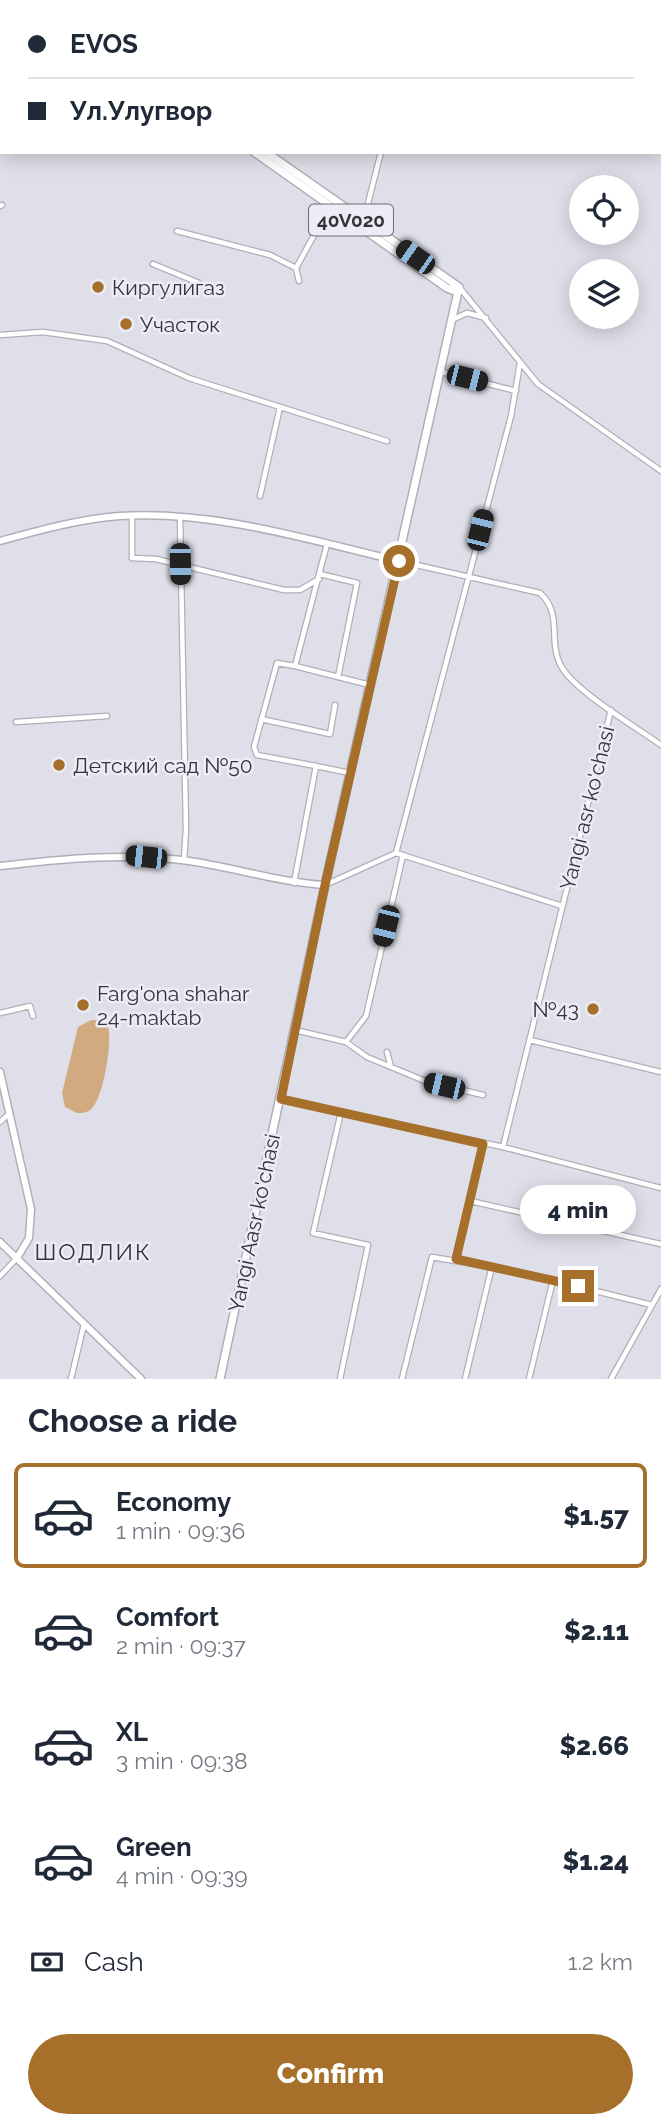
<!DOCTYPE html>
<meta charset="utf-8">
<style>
:root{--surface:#fff;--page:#f2f2f3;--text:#1f2937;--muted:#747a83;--line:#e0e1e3;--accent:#a6702a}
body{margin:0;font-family:Raleway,sans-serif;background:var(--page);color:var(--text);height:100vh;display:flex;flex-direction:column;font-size:26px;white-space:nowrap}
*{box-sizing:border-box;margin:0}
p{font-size:23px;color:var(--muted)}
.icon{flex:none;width:38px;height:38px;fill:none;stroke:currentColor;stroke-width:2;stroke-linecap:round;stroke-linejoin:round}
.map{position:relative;height:1379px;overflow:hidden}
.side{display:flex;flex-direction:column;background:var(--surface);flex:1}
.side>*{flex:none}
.top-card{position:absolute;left:0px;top:0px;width:662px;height:154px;box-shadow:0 4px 18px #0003;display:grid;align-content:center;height:154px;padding:0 28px;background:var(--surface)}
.fabs{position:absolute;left:569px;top:175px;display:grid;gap:14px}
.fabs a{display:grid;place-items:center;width:70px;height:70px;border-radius:50%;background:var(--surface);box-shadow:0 4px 18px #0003;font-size:35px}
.end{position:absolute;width:32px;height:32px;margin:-16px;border:9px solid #a6702a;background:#fff;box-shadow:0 0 0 4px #fff}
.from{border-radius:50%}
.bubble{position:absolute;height:49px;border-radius:24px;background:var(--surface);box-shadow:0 4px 18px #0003;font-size:23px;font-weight:800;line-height:49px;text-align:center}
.car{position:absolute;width:21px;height:42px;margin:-21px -10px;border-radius:9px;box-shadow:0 0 5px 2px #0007;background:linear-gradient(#222 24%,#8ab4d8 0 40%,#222 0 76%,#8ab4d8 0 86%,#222 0)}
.top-card b{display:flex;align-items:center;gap:24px;height:66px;font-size:26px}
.top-card b+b{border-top:2px solid var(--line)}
.top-card i{width:18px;height:18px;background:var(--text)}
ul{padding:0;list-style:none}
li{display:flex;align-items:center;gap:21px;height:105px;margin:0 14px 10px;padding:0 14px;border:4px solid transparent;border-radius:10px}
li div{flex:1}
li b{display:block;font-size:26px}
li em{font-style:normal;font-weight:800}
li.on{border-color:var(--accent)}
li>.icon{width:63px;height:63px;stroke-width:1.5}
h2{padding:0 28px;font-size:32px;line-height:84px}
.pay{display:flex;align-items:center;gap:18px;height:77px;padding:0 28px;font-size:26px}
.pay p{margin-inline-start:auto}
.primary-button{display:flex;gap:14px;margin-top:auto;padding:14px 28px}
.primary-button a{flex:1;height:80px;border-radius:42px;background:var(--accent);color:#fff;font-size:28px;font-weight:800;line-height:80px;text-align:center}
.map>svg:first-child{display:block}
.green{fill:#d1ab7f}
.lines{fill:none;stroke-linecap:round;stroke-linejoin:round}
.street-casing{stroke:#b0afb9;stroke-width:7}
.secondary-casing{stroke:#b0afb9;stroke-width:9}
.primary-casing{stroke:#b0afb9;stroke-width:10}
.street{stroke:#fff;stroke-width:4.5}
.secondary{stroke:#fff;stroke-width:6}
.primary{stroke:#fff;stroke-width:7}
.route{stroke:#a6702a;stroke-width:9}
.poi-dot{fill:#a6702a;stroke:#edecf6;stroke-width:2.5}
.labels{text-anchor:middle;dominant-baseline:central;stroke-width:5;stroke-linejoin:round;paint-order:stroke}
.shield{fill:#edecf6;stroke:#6c6b71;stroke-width:2}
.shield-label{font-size:19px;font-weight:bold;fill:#343438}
.poi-label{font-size:21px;fill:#343438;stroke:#edecf6;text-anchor:start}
.street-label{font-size:21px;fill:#343438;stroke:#edecf6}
.neighbourhood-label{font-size:23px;letter-spacing:2px;fill:#343438;stroke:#edecf6}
</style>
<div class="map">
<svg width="661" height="1379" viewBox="0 0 661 1379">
<rect width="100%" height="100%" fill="#dfdfe9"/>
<path class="green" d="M91,1020h9l8,7c5,14 -5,71 -16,81 -4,5 -10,5 -15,5l-12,-6 -3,-14 16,-66z"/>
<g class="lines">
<g class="street-casing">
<path id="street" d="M327,0l2,2
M417,2v-2
M0,206l2,-1
M362,227l19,-75
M177,231l93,24 26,13 3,13
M153,264l46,19
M296,268l34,-62
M459,287l79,97 123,87
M454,319l13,-6 19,5
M0,335l43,-3 64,9 82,37 198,63
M442,372l74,19
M260,496l20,-89
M132,516v42l24,1 128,31h16l19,-11
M180,517l6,311 -2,33
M399,561l141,32c23,21 8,46 20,71 11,25 76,63 101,81
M320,574l37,9 -19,94
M295,666l75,19
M261,719l69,15 5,-29
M16,722l91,-6
M316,766l34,7
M396,853l115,-437 9,-53
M294,883l22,-117 -59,-11 -3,-8 23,-84 18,3 32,-122
M325,885l71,-32 166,53
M0,1013l30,-7 3,10
M295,1030l51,12 21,15 58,24 58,14
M530,1040l131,32
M346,1042l20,-26 37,-161
M387,1052l4,15
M281,1099l222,48 158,41
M0,1122l10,-9
M503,1147l108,-437
M470,1201l191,43
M456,1259l27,-115
M0,1276l17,-18
M71,1379l13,-55
M340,1379l28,-134 -55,-12 28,-121
M402,1379l30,-122 83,14 137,34
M465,1379l27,-113
M529,1379l24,-99
M611,1379l50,-90"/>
</g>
<g class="secondary-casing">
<path id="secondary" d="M0,541c40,-11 79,-22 120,-25 94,-6 189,24 279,45
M0,866c62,-7 120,-13 182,-6 48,6 94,22 143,25
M0,1072l31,137 -2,29 -12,20
M0,1242l141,137"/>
</g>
<g class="primary-casing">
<path id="primary" d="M38,0l2,2
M51,0l2,2
M254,152l193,136 11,4
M220,1379l105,-494 134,-598 -193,-135"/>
</g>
<use href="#street" class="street"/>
<use href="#secondary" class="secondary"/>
<use href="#primary" class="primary"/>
</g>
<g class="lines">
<path class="route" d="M399,561l-74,324 -44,214 202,45 -27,115 122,27"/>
</g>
<g class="poi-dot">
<circle cx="98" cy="287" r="7"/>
<circle cx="126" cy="324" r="7"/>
<circle cx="59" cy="765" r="7"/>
<circle cx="83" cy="1005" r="7"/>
<circle cx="593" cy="1009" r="7"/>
</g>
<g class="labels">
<rect class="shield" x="309" y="204.5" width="84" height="31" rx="5"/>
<g class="shield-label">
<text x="351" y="220">40V020</text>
</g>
<g class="poi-label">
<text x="112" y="287">Киргулигаз</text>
<text x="140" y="324">Участок</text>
<text x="73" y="765">Детский сад №50</text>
<text x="97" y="993">Farg'ona shahar<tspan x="97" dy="24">24-maktab</tspan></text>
<text x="579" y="1009" text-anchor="end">№43</text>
</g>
<g class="street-label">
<text transform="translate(587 808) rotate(-76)">Yangi asr ko'chasi</text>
<text transform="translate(254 1223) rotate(-78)">Yangi Aasr ko'chasi</text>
</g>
<g class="neighbourhood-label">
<text x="93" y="1251">ШОДЛИК</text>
</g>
</g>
</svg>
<div class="fabs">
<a><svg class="icon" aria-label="locate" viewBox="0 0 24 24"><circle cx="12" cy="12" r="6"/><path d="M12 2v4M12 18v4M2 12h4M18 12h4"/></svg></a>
<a><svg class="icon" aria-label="layers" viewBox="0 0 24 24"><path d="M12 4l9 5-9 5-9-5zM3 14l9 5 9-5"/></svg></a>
</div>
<i class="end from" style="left:399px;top:561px"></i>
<i class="end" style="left:578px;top:1286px"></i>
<div class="bubble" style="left:520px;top:1185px;width:116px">4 min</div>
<i class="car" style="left:415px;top:257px;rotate:305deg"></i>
<i class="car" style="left:467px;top:378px;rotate:104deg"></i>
<i class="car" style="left:480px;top:530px;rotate:14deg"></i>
<i class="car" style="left:180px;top:564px;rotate:179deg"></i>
<i class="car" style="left:146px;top:857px;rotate:276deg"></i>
<i class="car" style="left:386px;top:926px;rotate:194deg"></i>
<i class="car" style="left:444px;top:1086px;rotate:283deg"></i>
<div class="top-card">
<b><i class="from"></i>EVOS</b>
<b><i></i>Ул.Улугвор</b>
</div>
</div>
<section class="side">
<h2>Choose a ride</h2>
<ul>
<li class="on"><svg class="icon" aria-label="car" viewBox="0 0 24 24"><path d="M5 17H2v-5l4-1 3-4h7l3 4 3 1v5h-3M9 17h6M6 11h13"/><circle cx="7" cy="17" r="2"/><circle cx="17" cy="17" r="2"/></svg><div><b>Economy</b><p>1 min · 09:36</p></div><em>$1.57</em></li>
<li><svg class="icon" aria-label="car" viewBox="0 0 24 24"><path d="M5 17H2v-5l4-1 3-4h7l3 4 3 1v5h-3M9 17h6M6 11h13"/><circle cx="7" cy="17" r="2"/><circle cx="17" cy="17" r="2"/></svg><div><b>Comfort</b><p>2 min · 09:37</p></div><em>$2.11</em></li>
<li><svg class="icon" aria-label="car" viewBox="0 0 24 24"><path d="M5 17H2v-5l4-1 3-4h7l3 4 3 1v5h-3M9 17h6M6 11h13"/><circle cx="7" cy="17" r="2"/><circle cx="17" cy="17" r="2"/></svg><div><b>XL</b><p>3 min · 09:38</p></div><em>$2.66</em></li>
<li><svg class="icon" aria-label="car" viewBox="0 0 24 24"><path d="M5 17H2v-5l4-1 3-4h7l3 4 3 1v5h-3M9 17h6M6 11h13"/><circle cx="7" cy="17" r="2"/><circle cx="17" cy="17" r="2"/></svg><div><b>Green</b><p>4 min · 09:39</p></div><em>$1.24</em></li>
</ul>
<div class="pay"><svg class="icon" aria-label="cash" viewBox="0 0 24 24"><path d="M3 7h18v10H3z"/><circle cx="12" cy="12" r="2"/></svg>Cash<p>1.2 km</p></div>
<div class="primary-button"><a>Confirm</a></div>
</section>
